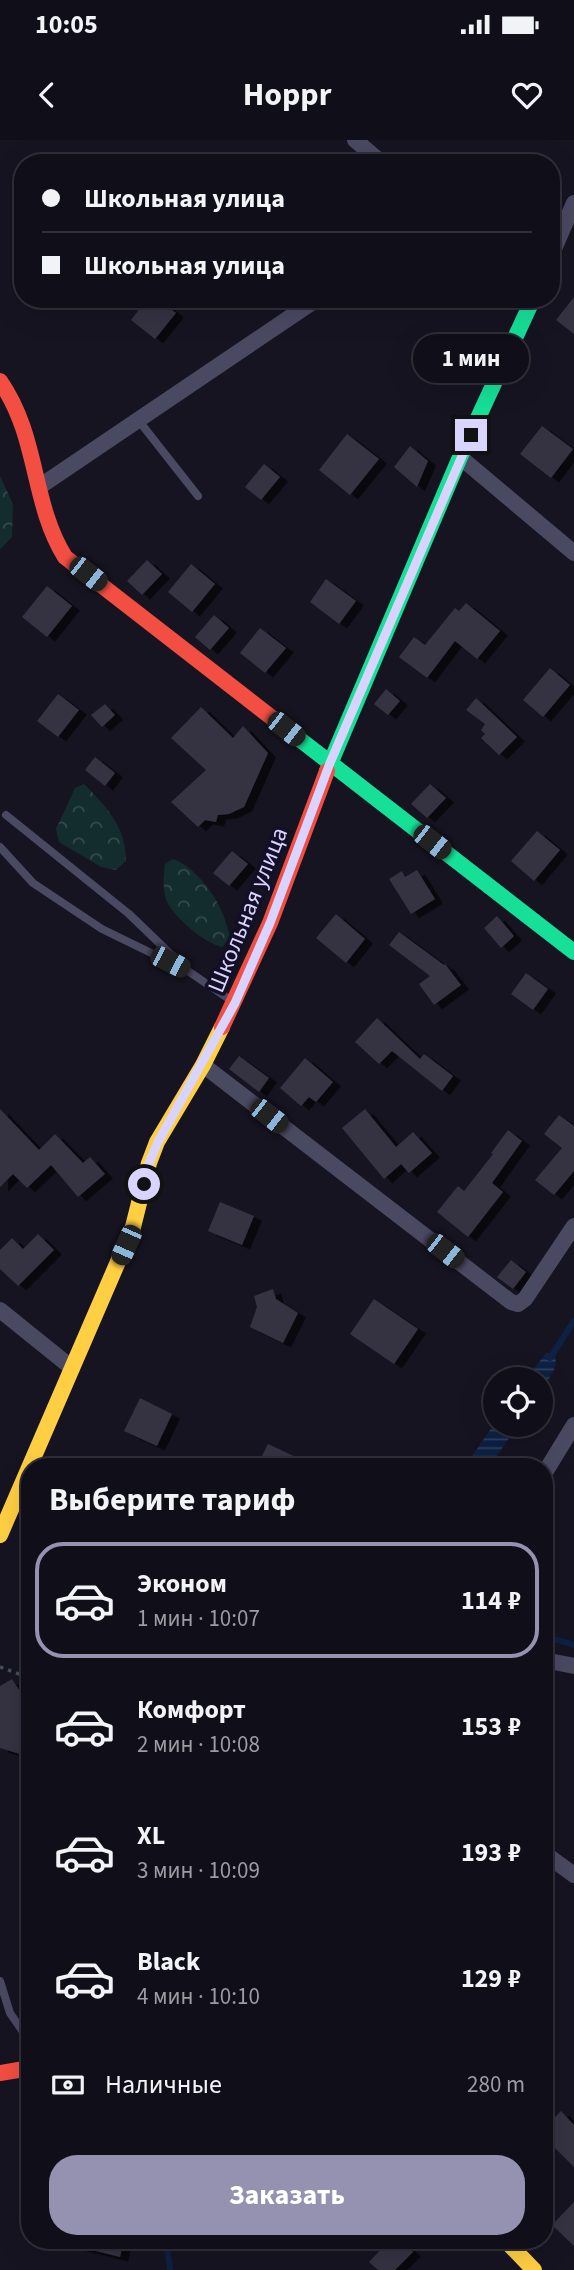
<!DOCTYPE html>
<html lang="ru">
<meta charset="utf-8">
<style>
:root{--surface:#100f19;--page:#1e1d26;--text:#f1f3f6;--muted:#9c9ca2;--line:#302f38;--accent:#9591b1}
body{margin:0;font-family:"Source Sans 3",sans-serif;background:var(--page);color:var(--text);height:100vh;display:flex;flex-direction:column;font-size:26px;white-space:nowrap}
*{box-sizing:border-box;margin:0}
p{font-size:23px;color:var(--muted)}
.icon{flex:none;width:38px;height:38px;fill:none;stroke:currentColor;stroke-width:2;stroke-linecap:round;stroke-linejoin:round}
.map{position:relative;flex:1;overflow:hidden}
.sheet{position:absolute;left:21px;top:1318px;width:532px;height:791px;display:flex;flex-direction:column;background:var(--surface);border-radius:28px;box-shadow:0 7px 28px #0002,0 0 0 2px var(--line)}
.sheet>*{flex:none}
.guide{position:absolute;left:14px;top:14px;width:546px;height:154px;border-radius:28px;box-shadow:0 7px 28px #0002,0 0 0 2px var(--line);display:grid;align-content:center;height:154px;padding:0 28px;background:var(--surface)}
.tools{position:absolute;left:483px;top:1227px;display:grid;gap:14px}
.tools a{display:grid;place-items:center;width:70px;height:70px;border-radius:50%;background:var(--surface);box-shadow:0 7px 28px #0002,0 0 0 2px var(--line);font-size:35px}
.end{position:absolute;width:32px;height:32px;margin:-16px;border:9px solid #d9d4ff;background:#111;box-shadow:0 0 0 4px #111}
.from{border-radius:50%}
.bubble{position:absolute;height:49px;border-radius:24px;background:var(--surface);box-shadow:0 7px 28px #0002,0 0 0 2px var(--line);font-size:23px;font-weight:700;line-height:49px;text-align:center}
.car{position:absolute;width:21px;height:42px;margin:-21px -10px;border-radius:9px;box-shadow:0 0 5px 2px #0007;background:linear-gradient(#222 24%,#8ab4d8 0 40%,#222 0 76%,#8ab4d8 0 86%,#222 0)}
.guide b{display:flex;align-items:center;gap:24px;height:66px;font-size:26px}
.guide b+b{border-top:2px solid var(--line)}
.guide i{width:18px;height:18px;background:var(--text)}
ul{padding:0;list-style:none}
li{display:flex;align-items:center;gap:21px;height:116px;margin:0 14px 10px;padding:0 14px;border:4px solid transparent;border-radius:28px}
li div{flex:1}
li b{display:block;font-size:26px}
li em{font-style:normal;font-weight:700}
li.current{border-color:var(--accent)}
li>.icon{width:63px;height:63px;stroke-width:1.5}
h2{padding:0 28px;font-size:32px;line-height:84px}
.pay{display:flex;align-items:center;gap:18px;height:77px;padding:0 28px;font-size:26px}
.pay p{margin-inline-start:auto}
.primary-button{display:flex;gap:14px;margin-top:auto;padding:14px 28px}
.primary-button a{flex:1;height:80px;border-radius:28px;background:var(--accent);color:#fff;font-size:28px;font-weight:700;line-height:80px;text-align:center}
.status{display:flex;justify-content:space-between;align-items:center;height:49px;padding:0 35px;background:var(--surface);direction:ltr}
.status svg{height:19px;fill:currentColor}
header{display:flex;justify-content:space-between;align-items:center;height:91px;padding:0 28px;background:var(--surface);font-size:32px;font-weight:700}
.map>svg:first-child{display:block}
.forest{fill:url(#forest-crowns)}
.water{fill:url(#water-rules)}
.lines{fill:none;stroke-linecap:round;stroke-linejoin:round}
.stream{stroke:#0d2144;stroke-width:6}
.building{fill:#343243;filter:url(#shadow)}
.path{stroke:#44505f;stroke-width:3.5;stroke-dasharray:3.5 5;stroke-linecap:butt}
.lane{stroke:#4a4962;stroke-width:8}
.street{stroke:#4a4962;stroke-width:16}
.fast{stroke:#16e098;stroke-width:16}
.slow{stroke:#ffcf43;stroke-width:16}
.jam{stroke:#f24e42;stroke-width:16}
.route{stroke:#d9d4ff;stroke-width:9}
.labels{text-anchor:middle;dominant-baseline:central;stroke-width:7;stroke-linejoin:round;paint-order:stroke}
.street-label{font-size:24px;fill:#d9d4ff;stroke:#130f26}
</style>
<div class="status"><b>10:05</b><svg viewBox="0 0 49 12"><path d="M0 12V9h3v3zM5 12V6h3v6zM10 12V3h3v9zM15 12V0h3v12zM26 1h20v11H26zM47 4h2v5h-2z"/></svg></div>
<header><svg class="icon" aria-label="back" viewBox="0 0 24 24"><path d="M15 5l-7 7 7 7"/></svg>Hoppr<svg class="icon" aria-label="heart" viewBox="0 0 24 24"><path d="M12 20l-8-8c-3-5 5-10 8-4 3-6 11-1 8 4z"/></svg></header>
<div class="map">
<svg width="574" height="2130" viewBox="0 0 574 2130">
<defs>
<pattern id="forest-crowns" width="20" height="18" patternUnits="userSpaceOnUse" patternTransform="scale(1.75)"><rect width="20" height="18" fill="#132c2d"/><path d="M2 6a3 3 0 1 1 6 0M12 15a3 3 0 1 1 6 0" fill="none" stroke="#354a4c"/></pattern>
<pattern id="water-rules" width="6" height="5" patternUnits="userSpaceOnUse" patternTransform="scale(1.75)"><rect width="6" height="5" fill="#0d2144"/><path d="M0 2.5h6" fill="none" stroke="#304060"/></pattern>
<filter id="shadow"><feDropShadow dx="8" dy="4.5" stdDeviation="0" flood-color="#0009"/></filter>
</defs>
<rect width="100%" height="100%" fill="#161421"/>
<path class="forest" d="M0,336l13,28 -1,33 -12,12z
M84,644c23,23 42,43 42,77l-10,9 -15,-3 -42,-25 -3,-13 19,-41z
M173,719c29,11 52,49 57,79l-8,9c-17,-4 -42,-25 -52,-40 -8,-11 -7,-30 -5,-43z"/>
<path class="water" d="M546,1213h8c6,14 -5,25 -13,37v-11h-15z
M495,1283v1l23,1 -28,41h-25z"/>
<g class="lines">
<path class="stream" d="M550,1218l24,-37
M544,1496l30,9
M166,2100l4,30"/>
</g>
<path class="building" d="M574,157v37l-18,-14z
M147,159h11l18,14 -21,26 -24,-19z
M542,286l31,23 -22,29 -31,-24z
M347,294l32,25 -29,36 -31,-25z
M410,306l18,15 -11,26 -23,-20z
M264,324l16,13 -19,23 -16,-13z
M147,420l15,14 -20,21 -15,-14z
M191,424l24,20 -23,28 -24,-20z
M326,439l30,22 -17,23 -29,-22z
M47,446l25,20 -25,31 -25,-20z
M466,463l34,28 -23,28 -22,-18 -28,37 -28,-21 15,-20 11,8 30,-37 4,3z
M214,475l15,13 -19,22 -15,-13z
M260,488l26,20 -21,25 -25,-20z
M550,528l20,17 -27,32 -20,-17z
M386,549l14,12 -12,14 -14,-11z
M58,554l21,16 -21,27 -21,-16z
M476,558l41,39 -18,18 -18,-17 4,-4 -4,-4 4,-6 -19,-14z
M105,564l10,11 -13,12 -11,-12z
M201,567l32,31 10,-12 25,27 -24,54 -15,7 -11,1 -2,7 -11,-2 -7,7 -27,-25 35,-32 -35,-32z
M95,617l20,16 -10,13 -20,-16z
M430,644l16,14 -19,20 -16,-14z
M537,691l23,19 -26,31 -23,-20z
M232,711l16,13 -19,22 -16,-13z
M417,730l18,29 -24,15 -22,-35 13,-8 3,6z
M336,774l29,25 -19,24 -30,-25z
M497,776l17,20 -13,12 -17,-20z
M399,792l45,33 1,-1 16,21 -27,20 -15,-21 11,-8 -41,-31z
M526,833l22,16 -15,21 -22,-16z
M377,878l43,41 4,-5 29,22 -11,15 -50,-40 -13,13 -24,-22z
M239,916l30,22 -10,14 -30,-23z
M305,918l28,24 -17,20 -7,-5 -8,9 -21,-18z
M0,969l39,41 16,-16 28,29 7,-6 15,17 -27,23 -27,-32 -24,23 -14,-14 -13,13z
M365,969l31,38 17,-15 19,21 -23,20 -8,-9 -17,15 -42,-51z
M559,975l15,11v45l-20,24 -19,-15 27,-32 -18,-14z
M508,990l14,11 -30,42 11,9 -35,45 -31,-25 21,-26 6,5 29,-37 -2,-1z
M220,1062l34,14 -12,29 -34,-14z
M38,1094l16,16 -36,36 -18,-17v-19l12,-12 11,11z
M511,1120l15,12 -13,17 -16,-12z
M273,1149l3,10 22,14 -15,30 -33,-16 7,-20 -3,-11z
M374,1159l44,30 -24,35 -44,-30z
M140,1258l32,16 -15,32 -33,-15z
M268,1304l47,22h-58z
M12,1539l18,28v50l-30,-9v-62z
M561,1971l13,14v42l-30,-30v-9z
M574,2062v44l-22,-21z
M77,2100h47l-4,17 -44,-11z
M401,2101l12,11 -18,18h-17l-9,-8 19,-20 6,6z"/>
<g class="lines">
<path class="path" d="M0,1527l30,11"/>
<path class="lane" d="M139,281l59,75
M6,675l123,99 53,51
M0,707l33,36 69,46 86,42 44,30
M0,1841l10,32 20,29"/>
<path class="street" d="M355,0l27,23
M551,116l23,-53
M460,317l114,96
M39,347l278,-188
M203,925l308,237 7,2 7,-5 49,-73
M0,1170l72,58
M544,1334l30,-49
M544,1520l30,6
M544,1713l30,22"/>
<path class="fast" d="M280,584l294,228
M327,631l133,-314 73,-158"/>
<path class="slow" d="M0,1395l133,-308 16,-64 8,-21 46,-77 19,-38
M505,2100l29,30"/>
<path class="jam" d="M0,241c39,56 31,121 65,176l215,167
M222,887l48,-104 57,-152
M0,1933l30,-5"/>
</g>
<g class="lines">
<path class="route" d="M144,1044l5,-21 9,-21 77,-139 35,-80 60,-160 141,-328"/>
</g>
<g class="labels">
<g class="street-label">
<text transform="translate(248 770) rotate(-68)">Школьная улица</text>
</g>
</g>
</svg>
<div class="tools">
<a><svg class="icon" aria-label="locate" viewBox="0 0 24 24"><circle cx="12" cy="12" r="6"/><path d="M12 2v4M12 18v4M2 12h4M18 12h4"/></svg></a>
</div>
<i class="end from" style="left:144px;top:1044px"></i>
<i class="end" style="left:471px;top:295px"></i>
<div class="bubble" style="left:413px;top:194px;width:116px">1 мин</div>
<i class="car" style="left:88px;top:434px;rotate:128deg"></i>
<i class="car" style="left:286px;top:589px;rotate:128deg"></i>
<i class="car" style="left:432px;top:702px;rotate:128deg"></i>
<i class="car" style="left:170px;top:822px;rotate:117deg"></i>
<i class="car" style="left:269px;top:976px;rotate:128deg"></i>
<i class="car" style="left:126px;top:1105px;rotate:204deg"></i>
<i class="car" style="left:445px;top:1111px;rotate:128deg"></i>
<div class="guide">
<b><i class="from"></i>Школьная улица</b>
<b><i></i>Школьная улица</b>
</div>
<section class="sheet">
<h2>Выберите тариф</h2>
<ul>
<li class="current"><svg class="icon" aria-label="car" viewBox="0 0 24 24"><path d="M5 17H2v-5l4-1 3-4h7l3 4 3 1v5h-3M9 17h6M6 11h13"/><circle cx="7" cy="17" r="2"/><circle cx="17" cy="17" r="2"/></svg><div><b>Эконом</b><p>1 мин · 10:07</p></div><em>114 ₽</em></li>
<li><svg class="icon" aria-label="car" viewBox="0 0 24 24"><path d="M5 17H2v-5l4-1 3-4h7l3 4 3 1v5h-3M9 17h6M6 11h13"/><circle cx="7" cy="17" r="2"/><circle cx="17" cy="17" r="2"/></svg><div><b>Комфорт</b><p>2 мин · 10:08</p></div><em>153 ₽</em></li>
<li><svg class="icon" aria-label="car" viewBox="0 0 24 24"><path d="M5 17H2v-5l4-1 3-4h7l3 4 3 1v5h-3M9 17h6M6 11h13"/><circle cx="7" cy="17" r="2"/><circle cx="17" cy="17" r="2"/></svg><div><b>XL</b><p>3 мин · 10:09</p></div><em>193 ₽</em></li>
<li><svg class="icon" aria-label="car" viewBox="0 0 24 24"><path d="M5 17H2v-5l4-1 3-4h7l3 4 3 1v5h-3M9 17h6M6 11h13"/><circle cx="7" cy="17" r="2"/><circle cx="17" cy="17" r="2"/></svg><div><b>Black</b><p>4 мин · 10:10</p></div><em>129 ₽</em></li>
</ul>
<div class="pay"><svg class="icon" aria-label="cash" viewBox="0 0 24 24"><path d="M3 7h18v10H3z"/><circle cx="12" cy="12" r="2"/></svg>Наличные<p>280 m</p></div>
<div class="primary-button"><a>Заказать</a></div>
</section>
</div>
